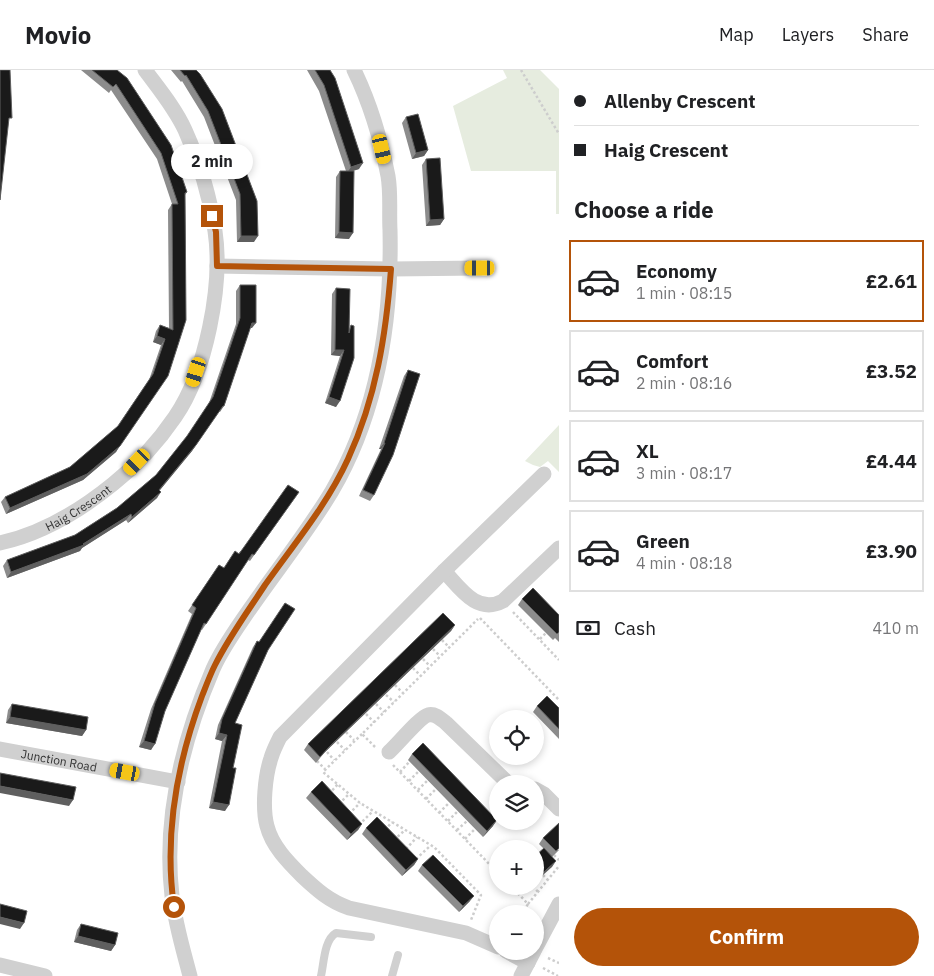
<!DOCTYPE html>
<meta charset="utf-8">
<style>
:root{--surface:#fff;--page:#f6f6f6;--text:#202124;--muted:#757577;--line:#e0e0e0;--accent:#b45309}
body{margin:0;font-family:"IBM Plex Sans",sans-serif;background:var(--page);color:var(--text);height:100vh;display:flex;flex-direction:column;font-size:19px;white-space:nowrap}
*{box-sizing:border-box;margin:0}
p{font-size:16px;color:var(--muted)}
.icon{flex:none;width:28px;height:28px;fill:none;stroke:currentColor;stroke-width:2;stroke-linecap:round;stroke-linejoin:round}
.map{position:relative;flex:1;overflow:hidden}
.details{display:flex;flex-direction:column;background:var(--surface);width:375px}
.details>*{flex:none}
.hud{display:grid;align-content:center;height:110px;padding:0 15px;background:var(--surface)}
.fabs{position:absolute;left:489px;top:640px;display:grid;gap:10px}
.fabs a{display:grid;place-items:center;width:55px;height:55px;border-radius:50%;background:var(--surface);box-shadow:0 2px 8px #0003;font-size:25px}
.end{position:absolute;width:22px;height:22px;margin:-11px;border:6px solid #b45309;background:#fff;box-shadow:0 0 0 2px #fff}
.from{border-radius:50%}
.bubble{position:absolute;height:35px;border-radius:18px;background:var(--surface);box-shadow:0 2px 8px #0003;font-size:16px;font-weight:800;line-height:35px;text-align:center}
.car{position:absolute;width:15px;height:30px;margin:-15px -8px;border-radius:6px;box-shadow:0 0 4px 1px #0007;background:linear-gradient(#f5c518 24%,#345 0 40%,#f5c518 0 76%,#345 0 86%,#f5c518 0)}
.hud b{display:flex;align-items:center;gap:18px;height:48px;font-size:19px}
.hud b+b{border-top:1px solid var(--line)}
.hud i{width:12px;height:12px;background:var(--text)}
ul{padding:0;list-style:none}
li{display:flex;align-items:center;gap:15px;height:82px;margin:0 10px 8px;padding:0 5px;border:2px solid var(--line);border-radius:0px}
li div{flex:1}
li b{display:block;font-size:19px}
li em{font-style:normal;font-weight:800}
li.active{border-color:var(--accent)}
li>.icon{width:45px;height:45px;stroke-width:1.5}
h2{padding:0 15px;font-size:22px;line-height:60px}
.pay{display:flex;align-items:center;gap:12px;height:55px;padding:0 15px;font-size:19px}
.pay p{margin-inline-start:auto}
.primary-button{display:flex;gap:10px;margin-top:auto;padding:10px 15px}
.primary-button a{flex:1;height:58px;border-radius:30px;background:var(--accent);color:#fff;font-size:20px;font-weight:800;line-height:58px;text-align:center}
header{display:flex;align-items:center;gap:30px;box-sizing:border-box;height:70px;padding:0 25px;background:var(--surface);border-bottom:1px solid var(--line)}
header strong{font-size:24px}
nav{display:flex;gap:28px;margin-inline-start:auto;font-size:18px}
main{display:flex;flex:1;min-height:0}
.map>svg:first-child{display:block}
.green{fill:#e6ecdf}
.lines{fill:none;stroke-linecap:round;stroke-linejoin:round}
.path{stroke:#cdcdcd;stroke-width:2.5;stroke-dasharray:2.5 2.5;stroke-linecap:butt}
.service{stroke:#d0d0d0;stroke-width:8}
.minor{stroke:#d0d0d0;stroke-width:15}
.wall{fill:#8c8c8c}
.shaded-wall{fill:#5f5f5f}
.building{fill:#1a1a1a;stroke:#5f5f5f}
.route{stroke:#b45309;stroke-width:6}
.labels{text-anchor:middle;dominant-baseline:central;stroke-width:5;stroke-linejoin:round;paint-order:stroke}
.street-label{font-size:12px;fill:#333;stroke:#fff}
</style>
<header>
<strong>Movio</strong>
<nav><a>Map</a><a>Layers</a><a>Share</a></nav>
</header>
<main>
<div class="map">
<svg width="559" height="906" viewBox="0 0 559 906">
<rect width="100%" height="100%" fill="#fff"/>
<path class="green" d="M503,0h37l19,19v125h-3v-43h-85l-18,-65 54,-28z
M559,355v47l-11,-11 -8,6 -7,-2 -8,-4z"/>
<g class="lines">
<path class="path" d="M521,0l38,64
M513,542l46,48
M480,548l79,82
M540,569l6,-6
M442,570l7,7
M433,579l7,7
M423,589l7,7
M413,598l8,8
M395,615l8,8
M386,625l8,7
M376,634l8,8
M366,644l8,8
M346,662l8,8
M362,664l-39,38 37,31 74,44 47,48 -10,25
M337,672l8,8
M375,677l-13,-13 116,-115
M327,682l7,8
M317,691l8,8
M393,695l105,108
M400,702l10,-11
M409,711l10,-10
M418,720l10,-10
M329,724l9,-10
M426,729l10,-10
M339,734l10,-10
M439,743l10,-10
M349,744l11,-11
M448,751l9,-9
M359,755l14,-14
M385,760l7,-8
M457,760l10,-9
M465,769l10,-10
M394,770l11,-10
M406,779l11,-12
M554,785l5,5
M416,789l14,-13
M543,805l5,5
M511,816l17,18 -6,10
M533,816l5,6
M528,834l31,-38
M548,888l11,5
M543,898l15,8"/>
<path class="service" d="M321,906c3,-13 3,-36 15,-43l35,4
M392,906l6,-21"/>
<g class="minor">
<path d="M217,196l174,3 89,-1"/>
<path id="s1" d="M0,473c41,-9 81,-33 113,-59 24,-19 45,-42 62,-67 31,-45 48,-132 40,-186 -5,-34 -16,-70 -30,-101 -10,-22 -26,-41 -40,-60"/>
<path d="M444,501c16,17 33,44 59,30l56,-53"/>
<path id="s2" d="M0,679l178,33"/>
<path d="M389,682c8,-7 31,-35 39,-37 7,-2 13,4 18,8l63,61"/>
<path d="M535,719l9,5 15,15"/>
<path d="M498,877l-32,-14 -117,-25c-20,-7 -32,-18 -47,-32 -14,-14 -30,-30 -35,-50 -5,-18 -2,-50 4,-68 2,-7 6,-15 9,-21l164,-166 100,-97"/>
<path d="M535,879l24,-45"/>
<path d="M506,881l22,12"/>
<path d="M0,895l45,11"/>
<path d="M190,906c-7,-27 -15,-53 -18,-80 -9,-77 11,-157 41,-227 8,-18 19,-34 30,-50 29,-43 62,-83 89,-128 46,-79 60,-171 58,-261 -1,-18 1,-37 -2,-54 -7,-36 -18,-73 -34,-106"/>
<path d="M521,906l13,-25"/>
</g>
</g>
<path class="wall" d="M81,0h36l70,122 -2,3 1,125 -70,132 -33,28 -77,34 -5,-12 4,-5 65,-30 47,-40 32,-47 12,-35 -8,-3 3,-11 4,-6 9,3 -1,-118 4,-6 -15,-45 -46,-69 -2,3z
M171,0h25l26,39 32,133h-17l-1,-42 -32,-83 -22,-36 -1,1z
M307,0h23l29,99 -7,2 -3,68 -14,-1 1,-61 4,-6h6l-27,-80z
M406,47l22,33 -4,6 -12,3 -10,-36z
M426,89l18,60 -4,6 -14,1 -4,-61z
M240,215l12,43h-2l-26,78 -4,6 -1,-1 -27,40 -32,39 -3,8 -29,25 -2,-3 -44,28 -2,3 -73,27 -4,-12 4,-6 68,-25 42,-27 39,-33 30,-37 23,-35 27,-79v-33z
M336,218l13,41 2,-4 -15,82 -11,-4 15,-47 -9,-1 1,-61z
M408,300l-34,125 -4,6 -11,-5 22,-47h-2l25,-73z
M299,422l-49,69 -2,-1 -42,64 -4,6 -1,-1 -36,82 -14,39 -12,-3 12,-38 41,-95 -4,-3 31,-46 5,3z
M522,529l37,16v27l-4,-4 -2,2 -35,-35z
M455,555l-4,6 -127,122 -8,10 -12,-13 4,-6z
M257,571l11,9 -33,73 -2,45 -8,43 -16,-3 13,-67 -7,-2 3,-14 35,-78z
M12,634l74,26 -4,6 -76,-13 2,-13z
M537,636l22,2v31l-26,-27z
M412,684l81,72 -10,11 -75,-77z
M311,722l51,32 -4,6 -11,10 -41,-42z
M366,758l52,31 -4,6 -12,11 -40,-42z
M543,768l16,12 -7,7v10l-9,-19 -4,-4z
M422,795l48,36 -11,11 -41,-41z
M81,854l34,21 -4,6 -37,-9 3,-12z"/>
<path class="shaded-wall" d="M428,80l-4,6 -12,3 4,-6z
M363,93l-4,6 -12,4 4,-6z
M444,149l-4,6 -14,1 4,-6z
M339,162l14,1 -4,6 -14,-1z
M241,166h17l-4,6h-17z
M252,253h4l-4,5h-4z
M157,266l8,3 -4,6 -8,-3z
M335,280h9l-4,6 -9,-1z
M329,327l11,4 -4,6 -11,-4z
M384,373h1l-4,6h-2z
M196,375l-4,6 -37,45 4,-6z
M120,376l-4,6 -33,28 -77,34 4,-6z
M161,422l-4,6 -29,25 4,-6z
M131,444l-5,6 -44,28 -2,3 -73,27 4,-6 72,-28z
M455,555l-4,6 -127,122 -8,10 13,-16z
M10,647l76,13 -4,6 -76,-13z
M219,663l8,2 -5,6 -7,-2z
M144,671l11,3 -4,6 -12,-3z
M0,716l73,14 -4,6 -69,-13z
M213,732l16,3 -4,6 -16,-3z
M497,750l-4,6 -10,11 4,-6z
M362,754l-4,6 -11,10 4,-6z
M418,789l-4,6 -12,11 4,-6z
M556,791l-4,6 -17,15v-2z
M474,826l-4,5 -11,11 4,-6z
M0,847l24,6 -4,6 -20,-5z
M78,866l37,9 -4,6 -37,-9z"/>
<path class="building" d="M0,0h10l2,48h-3l-9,82z
M92,0h25l10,8 44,67 16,47 -2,1 1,127 -18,56 -48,70 -33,28 -77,34 -5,-11 65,-30 48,-41 35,-52 12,-35 -8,-3 3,-11 13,5 -1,-126h6l-17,-51 -45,-69 -3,3z
M180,0h16l4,4 22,35 35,92 1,35h-17l-1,-42 -32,-83 -22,-36 -1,1z
M315,0h15l5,8 28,85 -12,4 -27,-82z
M418,44l10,36 -12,3 -10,-36z
M440,88l4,61 -14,1 -4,-61z
M340,101h14l-1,62 -14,-1z
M240,215h16v38h-4l-28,83h-1l-27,39 -37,45 2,2 -29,25 -1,-3 -48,30 1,1 -73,27 -4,-12 68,-25 42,-27 39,-33 31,-39 26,-39 27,-79z
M336,218l14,1 -1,44 2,-8 3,1v32l-14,43 -11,-4 15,-47h-9z
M408,300l12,4 -27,81 -19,40 -11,-5 22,-47h-1z
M288,415l11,7 -45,63 -2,-1 -46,70 -2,-1 -39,88 -10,33 -11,-3 11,-38 41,-95 -4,-3 27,-40 5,3 11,-17 4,3z
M533,518l26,27v17l-2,2 -35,-35z
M285,533l10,6 -27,41 -33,73 7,2 -9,43h3l-7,37 -16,-3 14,-67 -8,-2 3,-14 35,-78 2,1z
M443,543l12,12 -126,122 -9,10 -12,-13z
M547,626l12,12v21l-22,-23z
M12,634l76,13 -2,13 -76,-13z
M423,673l74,77 -10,11 -75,-77z
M0,703l76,14 -3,13 -73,-14z
M322,711l40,43 -11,10 -40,-42z
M377,747l41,42 -12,11 -40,-42z
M559,753v25l-3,3 -13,-13z
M544,778l12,13 -21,19v-24z
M433,785l41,41 -11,10 -41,-41z
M0,834l27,7 -3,12 -24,-6z
M81,854l37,9 -3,12 -37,-9z"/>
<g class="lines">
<path class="route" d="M174,837c-10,-71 3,-144 28,-211 4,-10 8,-21 13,-31 14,-28 33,-54 50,-80 29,-41 62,-80 83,-126 28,-61 38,-124 43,-190l-174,-3 -1,-34 -4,-16"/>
</g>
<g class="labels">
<g class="street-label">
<text stroke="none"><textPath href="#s1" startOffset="86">Haig Crescent</textPath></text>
<text stroke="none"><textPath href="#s2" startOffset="60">Junction Road</textPath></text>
</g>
</g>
</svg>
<div class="fabs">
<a><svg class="icon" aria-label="locate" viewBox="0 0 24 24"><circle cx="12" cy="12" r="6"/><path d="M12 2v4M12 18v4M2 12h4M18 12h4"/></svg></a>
<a><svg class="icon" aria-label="layers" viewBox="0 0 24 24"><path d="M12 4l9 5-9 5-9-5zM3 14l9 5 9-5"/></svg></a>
<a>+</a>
<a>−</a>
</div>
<i class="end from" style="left:174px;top:837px"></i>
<i class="end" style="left:212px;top:146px"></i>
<div class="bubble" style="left:171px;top:74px;width:82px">2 min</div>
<i class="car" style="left:382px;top:79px;rotate:167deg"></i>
<i class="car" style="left:480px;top:198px;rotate:270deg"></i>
<i class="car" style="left:196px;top:302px;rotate:198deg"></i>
<i class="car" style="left:137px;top:392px;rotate:224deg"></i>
<i class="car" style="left:125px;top:702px;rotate:280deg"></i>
</div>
<section class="details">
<div class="hud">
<b><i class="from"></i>Allenby Crescent</b>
<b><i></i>Haig Crescent</b>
</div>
<h2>Choose a ride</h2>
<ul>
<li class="active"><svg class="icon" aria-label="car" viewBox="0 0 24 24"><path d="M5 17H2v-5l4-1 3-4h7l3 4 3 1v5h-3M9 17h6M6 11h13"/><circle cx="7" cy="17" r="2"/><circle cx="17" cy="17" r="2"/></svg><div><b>Economy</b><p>1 min · 08:15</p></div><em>£2.61</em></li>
<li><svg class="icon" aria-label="car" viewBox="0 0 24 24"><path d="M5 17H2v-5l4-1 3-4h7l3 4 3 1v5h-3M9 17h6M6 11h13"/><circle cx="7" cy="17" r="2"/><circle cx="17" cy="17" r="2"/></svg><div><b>Comfort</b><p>2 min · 08:16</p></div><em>£3.52</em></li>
<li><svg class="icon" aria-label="car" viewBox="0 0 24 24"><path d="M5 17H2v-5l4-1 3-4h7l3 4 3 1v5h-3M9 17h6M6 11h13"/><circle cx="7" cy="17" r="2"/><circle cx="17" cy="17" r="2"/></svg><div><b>XL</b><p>3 min · 08:17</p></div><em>£4.44</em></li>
<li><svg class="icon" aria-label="car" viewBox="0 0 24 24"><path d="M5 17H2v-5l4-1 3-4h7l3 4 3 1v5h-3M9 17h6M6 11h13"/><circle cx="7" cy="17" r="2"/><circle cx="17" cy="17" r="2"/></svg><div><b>Green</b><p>4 min · 08:18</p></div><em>£3.90</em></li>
</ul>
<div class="pay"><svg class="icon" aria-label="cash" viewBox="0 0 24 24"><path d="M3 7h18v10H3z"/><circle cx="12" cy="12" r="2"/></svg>Cash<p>410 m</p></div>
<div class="primary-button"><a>Confirm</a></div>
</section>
</main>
